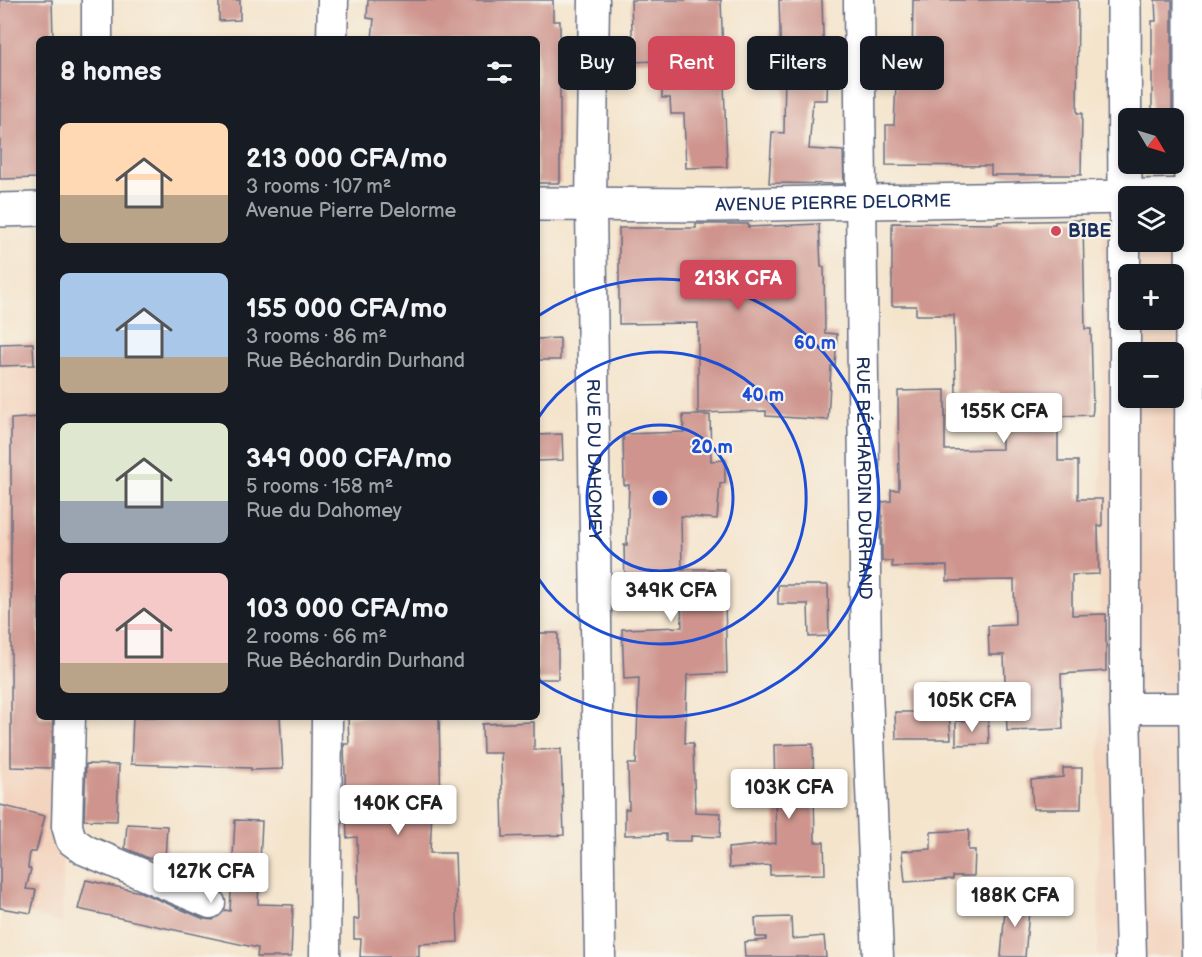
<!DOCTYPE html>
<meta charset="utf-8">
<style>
body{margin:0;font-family:"Balsamiq Sans",sans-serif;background:#20242c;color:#f1f3f6;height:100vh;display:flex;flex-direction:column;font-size:22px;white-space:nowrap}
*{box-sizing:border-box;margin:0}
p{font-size:20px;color:#9ea1a6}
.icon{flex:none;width:33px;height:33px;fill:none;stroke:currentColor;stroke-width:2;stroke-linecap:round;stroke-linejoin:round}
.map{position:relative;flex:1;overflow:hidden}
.side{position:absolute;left:36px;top:36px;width:504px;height:684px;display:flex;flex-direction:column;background:#171b24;border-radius:9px;box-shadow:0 3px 9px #0003}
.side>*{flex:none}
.hud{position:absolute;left:558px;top:36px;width:554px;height:54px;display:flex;gap:12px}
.needle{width:39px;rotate:128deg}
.tools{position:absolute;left:1118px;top:108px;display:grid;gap:12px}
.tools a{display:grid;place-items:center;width:66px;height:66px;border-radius:9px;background:#171b24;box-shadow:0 3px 9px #0003;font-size:30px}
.price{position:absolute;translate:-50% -51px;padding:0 14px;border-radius:6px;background:#fff;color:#222;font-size:20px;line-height:39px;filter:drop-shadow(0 2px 3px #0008)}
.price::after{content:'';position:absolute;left:50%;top:36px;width:18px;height:14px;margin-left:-9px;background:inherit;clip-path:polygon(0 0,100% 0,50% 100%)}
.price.current{background:#d1495b;color:#fff}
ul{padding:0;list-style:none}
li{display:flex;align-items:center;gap:18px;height:150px;padding:0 24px}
li span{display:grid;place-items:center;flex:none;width:168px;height:120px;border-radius:9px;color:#555}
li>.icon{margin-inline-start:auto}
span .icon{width:72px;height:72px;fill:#fffc;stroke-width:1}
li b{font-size:26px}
h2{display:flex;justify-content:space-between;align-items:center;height:72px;padding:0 24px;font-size:26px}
.tag{padding:0 21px;border-radius:9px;background:#171b24;box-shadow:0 3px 9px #0003;font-size:21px;line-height:54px}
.tag.current{background:#d1495b;color:#fff}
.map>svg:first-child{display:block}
.built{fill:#f3d4bf;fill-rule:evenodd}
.building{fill:#ce948d}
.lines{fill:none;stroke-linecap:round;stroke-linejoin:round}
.minor-casing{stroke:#676e84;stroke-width:33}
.major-casing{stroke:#676e84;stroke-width:36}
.minor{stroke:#fff;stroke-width:30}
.major{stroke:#fff;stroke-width:33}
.ring{fill:none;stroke:#1d4ed8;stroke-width:3}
.poi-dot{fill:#d1495b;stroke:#f7f3e8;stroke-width:2}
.labels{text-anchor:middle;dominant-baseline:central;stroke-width:4.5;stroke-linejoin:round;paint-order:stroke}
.street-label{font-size:18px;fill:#1b2f5e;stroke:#f7f3e8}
.poi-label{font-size:18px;font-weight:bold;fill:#1b2f5e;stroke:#f7f3e8;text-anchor:start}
.centre{fill:#1d4ed8;stroke:#f7f3e8;stroke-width:3}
.ring-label{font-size:18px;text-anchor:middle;font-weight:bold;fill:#1d4ed8;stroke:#f7f3e8;stroke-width:4.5;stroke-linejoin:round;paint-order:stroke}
</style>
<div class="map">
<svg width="1202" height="957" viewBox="0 0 1202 957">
<rect width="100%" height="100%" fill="#f7f3e8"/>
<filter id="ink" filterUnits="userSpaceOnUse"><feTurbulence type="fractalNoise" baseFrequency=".0167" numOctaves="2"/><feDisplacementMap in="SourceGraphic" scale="12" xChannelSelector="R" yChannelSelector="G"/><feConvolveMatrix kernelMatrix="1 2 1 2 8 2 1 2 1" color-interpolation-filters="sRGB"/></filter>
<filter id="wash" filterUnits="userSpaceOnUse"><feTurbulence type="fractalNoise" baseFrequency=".008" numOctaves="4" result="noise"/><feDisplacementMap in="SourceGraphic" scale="24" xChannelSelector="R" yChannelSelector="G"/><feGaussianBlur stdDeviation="1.35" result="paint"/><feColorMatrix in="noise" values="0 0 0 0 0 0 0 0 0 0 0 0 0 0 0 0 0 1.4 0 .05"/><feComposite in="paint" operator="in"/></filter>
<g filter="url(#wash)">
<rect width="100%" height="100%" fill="#f4e4cc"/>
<g class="built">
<path d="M1202 211V957H1098L1103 217 1128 215V242H1173V212ZM1128 274H1173V320H1128ZM1128 352H1173V398H1128Z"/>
<polygon points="0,340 39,341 39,717 68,717 62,923 0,905"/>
</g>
<g id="blocks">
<g class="building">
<polygon points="0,0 52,0 53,39 39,39 39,178 0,179"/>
<polygon points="219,0 240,0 240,20 219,21"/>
<polygon points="368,0 553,0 553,21 560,21 560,183 537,183 537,39 372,39 374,19 367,18"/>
<polygon points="631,0 721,0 727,167 686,168 684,114 671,114 670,98 662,98 662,82 655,82 655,61 633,62"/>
<polygon points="779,0 822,0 824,68 828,68 827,100 813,100 809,149 843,151 844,184 769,183 772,132 784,133 785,65 781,65"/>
<polygon points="913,0 1078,0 1077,113 1082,113 1081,175 991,175 991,166 886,165 886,125 894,125 897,64 912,65"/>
<polygon points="1155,0 1172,0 1172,118 1152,118 1152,21 1156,21"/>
<polygon points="1083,220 1085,329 1091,329 1093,409 1092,415 1058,416 1058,461 1078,461 1078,499 1102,499 1102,526 1098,526 1099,574 1072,575 1072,615 1106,614 1106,671 1061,674 1063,729 1007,731 1004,655 989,655 988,626 1015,625 1014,580 947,581 947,566 892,567 892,561 882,561 882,502 891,501 891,490 899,490 898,391 945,390 945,450 1002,449 1001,392 956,393 954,315 916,315 916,306 892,306 892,223 998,224 998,222"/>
<polygon points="696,224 748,224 748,227 819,224 821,267 824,267 825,333 837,334 835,366 831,366 828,420 766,416 766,411 698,413 698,323 619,324 619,228 696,228"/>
<polygon points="560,338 560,360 537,360 537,339"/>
<polygon points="33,343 34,365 0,366 0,344"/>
<polygon points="683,415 710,415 711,461 725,460 725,483 720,484 717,519 681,516 682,569 724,569 727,673 687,675 685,743 693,743 695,812 721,813 720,837 691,836 691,841 666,841 666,834 625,835 625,809 629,809 628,764 636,764 639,678 624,679 622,629 682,627 680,583 625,583 624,545 627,545 629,485 624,485 623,434 684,432"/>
<polygon points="39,417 39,717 53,717 51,768 11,767 11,419"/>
<polygon points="562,434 563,460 537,461 537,435"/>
<polygon points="778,585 828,585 829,636 809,637 808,604 778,604"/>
<rect x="537" y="633" width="21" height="46"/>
<polygon points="947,687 951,739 896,739 895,712 914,712 913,688"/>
<polygon points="133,717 280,717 283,769 251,770 251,768 131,764"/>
<polygon points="348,717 439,717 441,809 432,809 430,853 455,853 458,942 419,944 419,957 360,957 361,939 354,939 354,919 359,919 357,837 347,838 344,744 349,744"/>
<polygon points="988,720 989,744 956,745 956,721"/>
<polygon points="534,722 534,750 561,749 564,835 503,837 501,753 483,753 482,724"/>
<polygon points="813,744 815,842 824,842 825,874 770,875 770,865 729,868 728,848 776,843 774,745"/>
<polygon points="86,764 119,765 117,821 84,820"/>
<polygon points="1063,768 1082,768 1081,809 1033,809 1031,780 1063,777"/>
<polygon points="0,805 45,816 36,852 30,852 28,868 31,869 26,889 36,890 31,913 0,908"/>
<polygon points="235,820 262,821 258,904 293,905 291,957 257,957 258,948 78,909 86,880 140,892 204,919 213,920 225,910 230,911"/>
<polygon points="127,824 167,826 165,859 148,858 125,848"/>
<polygon points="969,830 968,850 975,850 974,876 953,876 953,879 905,882 902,851 931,849 931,832"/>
<polygon points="1006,898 1030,899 1025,957 1001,957"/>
<polygon points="791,917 792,939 824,936 826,957 745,957 744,942 766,940 766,937 756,937 755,918"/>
</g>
</g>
</g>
<g filter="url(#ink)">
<use href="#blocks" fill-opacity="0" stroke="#676e84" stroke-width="1.5"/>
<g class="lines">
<g class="minor-casing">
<g id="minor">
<path id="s1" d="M594 0 591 203 600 957"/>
<path id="s2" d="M859 0 866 666 878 957"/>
<polyline points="97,39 97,0"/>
<polyline points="332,39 333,0"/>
<polyline points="1191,196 1190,446 1198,957"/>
<polyline points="1125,197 1125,708 1131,957"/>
<polyline points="1125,708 1195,708"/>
<polyline points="70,717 67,826 71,840 85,850 210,903"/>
<polyline points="325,957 327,717"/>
</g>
</g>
<g class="major-casing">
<g id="major">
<polyline points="1124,0 1125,197"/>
<polyline points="1145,196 1202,195"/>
<polyline points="1191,196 1191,0"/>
<path id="s3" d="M537 204 716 205 1128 197"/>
<polyline points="0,210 39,209"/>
</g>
</g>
<use href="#minor" class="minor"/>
<use href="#major" class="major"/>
</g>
</g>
<g class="ring">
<circle cx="660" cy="498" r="73"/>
<path d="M538 418A146 146 0 1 1 538 578"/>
<path d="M538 316A219 219 0 1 1 538 680"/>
</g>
<circle class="poi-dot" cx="1056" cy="231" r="6"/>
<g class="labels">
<g class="street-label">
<text stroke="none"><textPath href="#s3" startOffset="296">AVENUE PIERRE DELORME</textPath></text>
<text stroke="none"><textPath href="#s1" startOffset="460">RUE DU DAHOMEY</textPath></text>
<text stroke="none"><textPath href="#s2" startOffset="478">RUE BÉCHARDIN DURHAND</textPath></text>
</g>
<g class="poi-label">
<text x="1068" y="231">BIBE</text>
</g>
</g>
<circle cx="660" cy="498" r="9" class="centre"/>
<g class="ring-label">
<text x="815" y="349">60 m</text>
<text x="763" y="401">40 m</text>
<text x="712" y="453">20 m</text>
</g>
</svg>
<div class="tools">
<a><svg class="needle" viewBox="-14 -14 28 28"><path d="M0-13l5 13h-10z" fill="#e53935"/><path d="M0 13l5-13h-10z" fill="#9ea1a6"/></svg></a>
<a><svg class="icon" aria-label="layers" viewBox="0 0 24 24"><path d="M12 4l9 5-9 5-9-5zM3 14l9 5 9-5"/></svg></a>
<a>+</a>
<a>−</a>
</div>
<b class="price current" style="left:738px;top:311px">213K CFA</b>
<b class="price" style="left:1004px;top:444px">155K CFA</b>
<b class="price" style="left:671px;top:623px">349K CFA</b>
<b class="price" style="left:972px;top:733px">105K CFA</b>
<b class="price" style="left:789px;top:820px">103K CFA</b>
<b class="price" style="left:398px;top:836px">140K CFA</b>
<b class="price" style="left:211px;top:904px">127K CFA</b>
<b class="price" style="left:1015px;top:928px">188K CFA</b>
<div class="hud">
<a class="tag">Buy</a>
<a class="tag current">Rent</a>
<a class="tag">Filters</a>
<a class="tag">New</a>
</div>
<section class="side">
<h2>8 homes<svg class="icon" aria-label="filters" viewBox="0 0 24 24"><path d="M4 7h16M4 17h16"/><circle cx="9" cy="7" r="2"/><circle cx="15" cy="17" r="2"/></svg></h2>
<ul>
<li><span style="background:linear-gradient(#ffd9b3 60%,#b9a48a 0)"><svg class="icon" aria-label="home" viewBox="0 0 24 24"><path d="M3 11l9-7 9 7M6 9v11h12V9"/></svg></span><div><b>213 000 CFA/mo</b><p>3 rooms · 107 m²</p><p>Avenue Pierre Delorme</p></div></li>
<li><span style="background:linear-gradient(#a9c7e8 70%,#b9a48a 0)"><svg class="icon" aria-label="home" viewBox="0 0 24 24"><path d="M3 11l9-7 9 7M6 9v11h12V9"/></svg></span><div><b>155 000 CFA/mo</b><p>3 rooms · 86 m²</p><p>Rue Béchardin Durhand</p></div></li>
<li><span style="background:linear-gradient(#dfe7d0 65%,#9aa5b1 0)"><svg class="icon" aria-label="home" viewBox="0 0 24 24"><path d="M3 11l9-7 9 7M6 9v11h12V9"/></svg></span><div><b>349 000 CFA/mo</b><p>5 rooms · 158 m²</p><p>Rue du Dahomey</p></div></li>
<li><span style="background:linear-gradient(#f6c9c9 75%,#b9a48a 0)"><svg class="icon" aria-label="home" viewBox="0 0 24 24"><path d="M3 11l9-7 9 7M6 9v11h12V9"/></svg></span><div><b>103 000 CFA/mo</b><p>2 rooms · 66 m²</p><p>Rue Béchardin Durhand</p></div></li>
</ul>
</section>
</div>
